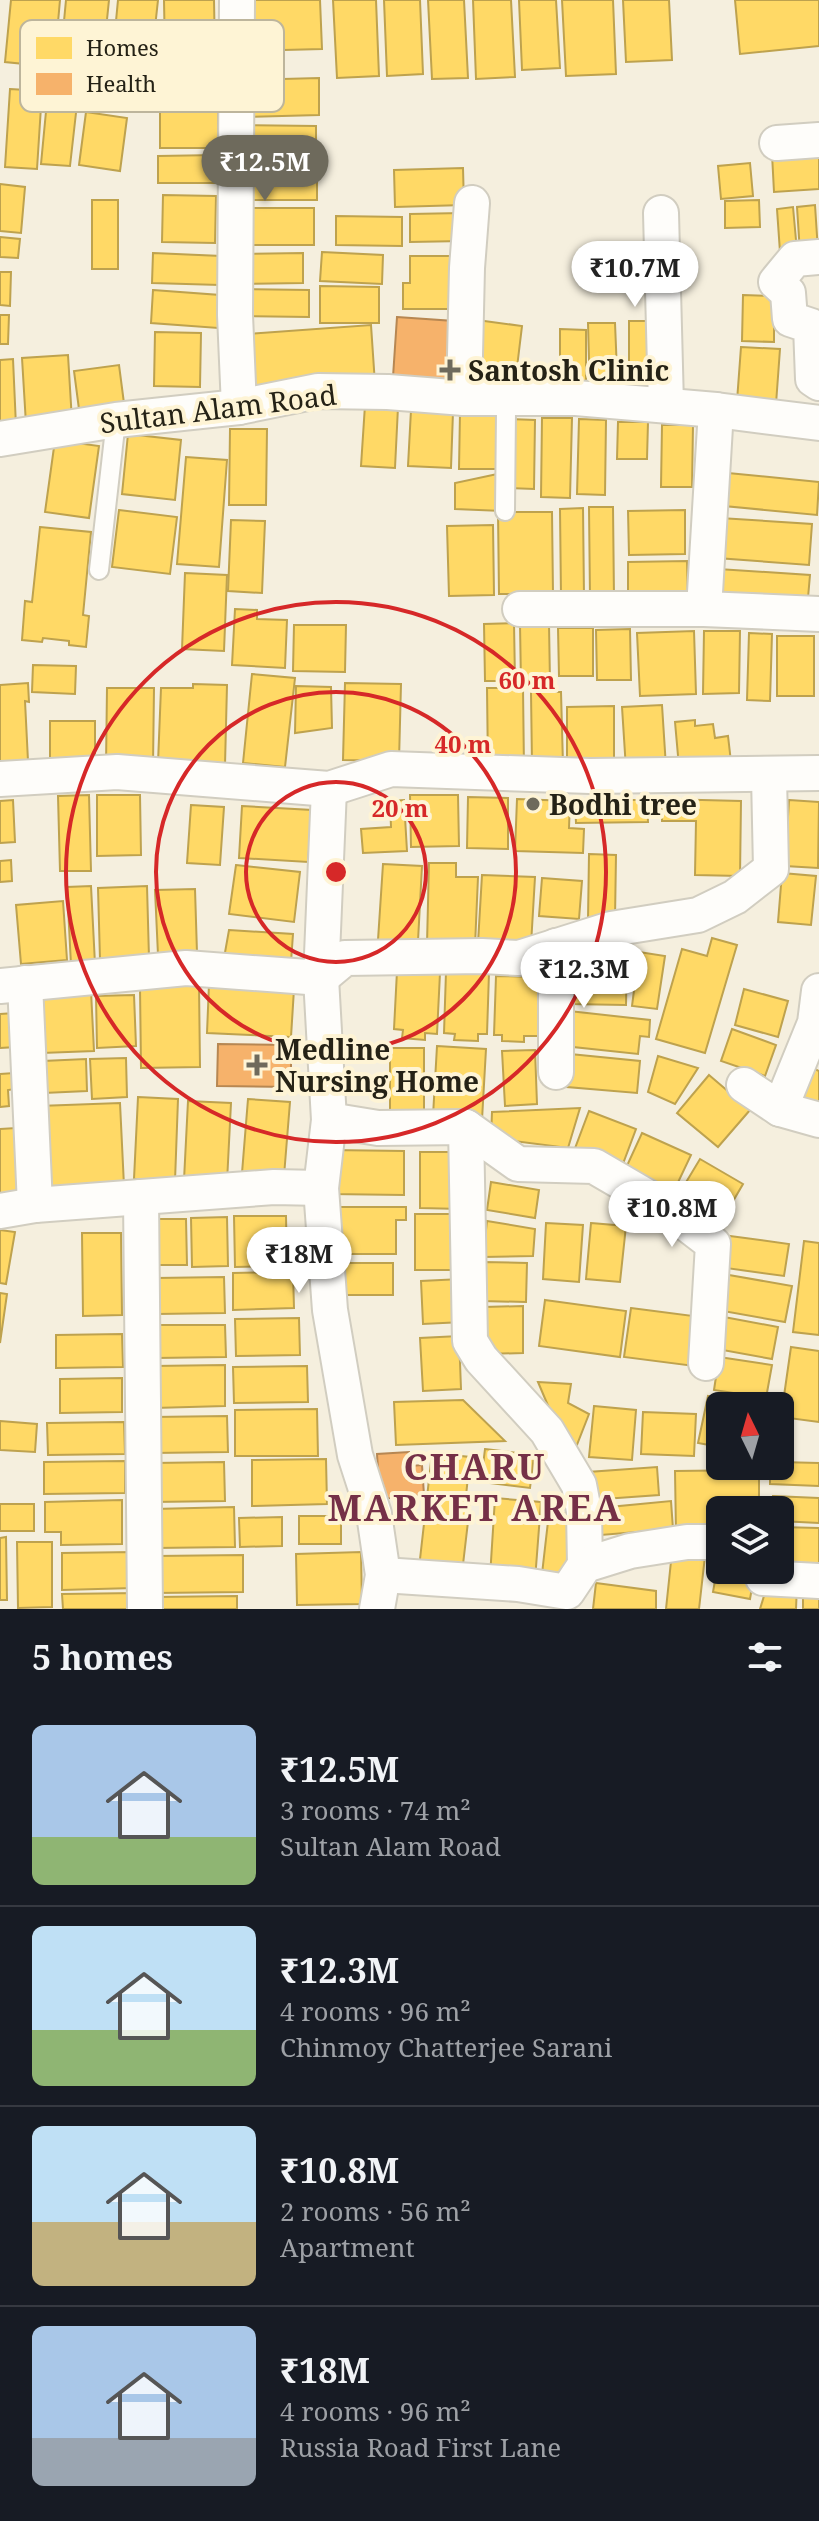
<!DOCTYPE html>
<meta charset="utf-8">
<style>
body{margin:0;font-family:"Noto Serif",serif;background:#20242c;color:#f1f3f6;height:100vh;display:flex;flex-direction:column;font-size:30px;white-space:nowrap}
*{box-sizing:border-box;margin:0}
p{font-size:26px;color:#9ea1a6}
.icon{flex:none;width:44px;height:44px;fill:none;stroke:currentColor;stroke-width:2;stroke-linecap:round;stroke-linejoin:round}
.map{position:relative;height:1609px;overflow:hidden}
.sheet{display:flex;flex-direction:column;background:#171b24;flex:1}
.sheet>*{flex:none}
.needle{width:52px;rotate:355deg}
.buttons{position:absolute;left:706px;top:1392px;display:grid;gap:16px}
.buttons a{display:grid;place-items:center;width:88px;height:88px;border-radius:12px;background:#171b24;box-shadow:0 2px 6px #0004;font-size:40px}
.price{position:absolute;translate:-50% -68px;padding:0 18px;border-radius:28px;background:#fff;color:#222;font-size:26px;line-height:52px;filter:drop-shadow(0 2px 4px #0008)}
.price::after{content:'';position:absolute;left:50%;top:48px;width:24px;height:18px;margin-left:-12px;background:inherit;clip-path:polygon(0 0,100% 0,50% 100%)}
.price.on{background:#6e6a5c;color:#fff}
ul{padding:0;list-style:none}
li{display:flex;align-items:center;gap:24px;height:200px;padding:0 32px}
li+li{border-top:2px solid #363941}
li span{display:grid;place-items:center;flex:none;width:224px;height:160px;border-radius:12px;color:#555}
li>.icon{margin-inline-start:auto}
span .icon{width:96px;height:96px;fill:#fffc;stroke-width:1}
li b{font-size:34px}
h2{display:flex;justify-content:space-between;align-items:center;height:96px;padding:0 32px;font-size:34px}
.map>svg:first-child{display:block}
.homes{fill:#ffd966;stroke:#bea24e;stroke-width:2}
.health{fill:#f6b26b;stroke:#b78752;stroke-width:2}
.lines{fill:none;stroke-linecap:round;stroke-linejoin:round}
.lane-casing{stroke:#d1cdc0;stroke-width:22}
.street-casing{stroke:#d1cdc0;stroke-width:38}
.lane{stroke:#fefdfa;stroke-width:18}
.street{stroke:#fefdfa;stroke-width:34}
.ring{fill:none;stroke:#d62828;stroke-width:4}
.poi-dot{fill:#6e6a5c;stroke:#fef4d5;stroke-width:3}
.labels{text-anchor:middle;dominant-baseline:central;stroke-width:8;stroke-linejoin:round;paint-order:stroke}
.poi-label{font-size:28px;font-weight:bold;fill:#252216;stroke:#fef4d5;text-anchor:start}
.street-label{font-size:28px;fill:#252216;stroke:#fef4d5}
.district-label{font-size:36px;font-weight:bold;letter-spacing:2px;fill:#753047;stroke:#fef4d5}
.key{fill:#fef4d5;stroke:#bdb59c;stroke-width:2}
.key-label{font-size:22px;fill:#252216}
.centre{fill:#d62828;stroke:#fef4d5;stroke-width:4}
.ring-label{font-size:24px;text-anchor:middle;font-weight:bold;fill:#d62828;stroke:#fef4d5;stroke-width:8;stroke-linejoin:round;paint-order:stroke}
</style>
<div class="map">
<svg width="819" height="1609" viewBox="0 0 819 1609">
<rect width="100%" height="100%" fill="#f5efde"/>
<g class="homes">
<polygon points="11,0 60,0 54,67 5,62"/>
<polygon points="66,0 109,0 101,78 59,74"/>
<polygon points="118,0 158,0 153,46 114,42"/>
<polygon points="164,0 214,0 215,55 165,56"/>
<polygon points="240,0 320,0 322,49 241,51"/>
<polygon points="333,0 376,0 379,76 337,78"/>
<polygon points="384,0 420,0 423,74 387,76"/>
<polygon points="428,0 464,0 468,78 432,79"/>
<polygon points="473,0 511,0 515,77 476,79"/>
<polygon points="519,0 556,0 560,68 522,70"/>
<polygon points="562,0 613,0 616,74 566,76"/>
<polygon points="623,0 669,0 672,60 626,62"/>
<polygon points="735,0 819,0 819,46 740,54"/>
<polygon points="319,78 319,115 243,117 242,80"/>
<polygon points="10,89 42,91 37,169 5,167"/>
<polygon points="47,101 77,104 70,166 41,164"/>
<polygon points="218,109 218,148 160,148 160,110"/>
<polygon points="86,112 127,118 120,171 79,165"/>
<polygon points="244,125 316,126 316,163 242,161"/>
<polygon points="819,152 819,189 774,192 772,154"/>
<polygon points="217,155 217,183 158,183 158,156"/>
<polygon points="750,163 753,196 721,199 718,166"/>
<polygon points="317,168 317,200 244,200 243,169"/>
<polygon points="463,168 464,205 395,207 394,170"/>
<polygon points="0,184 25,187 21,233 0,231"/>
<polygon points="163,195 216,196 215,243 162,242"/>
<rect x="92" y="200" width="26" height="69"/>
<polygon points="759,200 760,227 725,228 725,201"/>
<polygon points="815,205 818,251 800,253 797,207"/>
<polygon points="793,207 797,251 780,252 777,209"/>
<polygon points="244,208 314,208 314,245 243,245"/>
<polygon points="462,213 463,241 410,242 410,214"/>
<polygon points="336,216 402,217 402,246 336,245"/>
<polygon points="0,237 20,239 18,258 0,257"/>
<polygon points="322,252 383,255 382,284 320,281"/>
<polygon points="614,252 653,252 653,284 614,285"/>
<polygon points="153,253 221,256 220,285 152,283"/>
<polygon points="303,253 303,283 243,284 243,254"/>
<polygon points="410,256 456,256 456,309 403,309 403,283 410,283"/>
<polygon points="0,272 11,272 10,306 0,305"/>
<polygon points="320,286 379,287 379,323 320,323"/>
<polygon points="245,289 309,290 309,317 245,316"/>
<polygon points="153,290 220,295 218,328 151,323"/>
<polygon points="743,295 774,296 774,342 742,341"/>
<polygon points="0,315 9,315 8,344 0,344"/>
<polygon points="477,320 522,326 515,384 470,379"/>
<polygon points="629,321 656,321 657,393 629,393"/>
<polygon points="588,323 615,323 618,396 590,397"/>
<polygon points="371,325 375,384 251,391 248,334"/>
<polygon points="560,329 586,330 586,394 560,394"/>
<polygon points="155,332 201,333 200,387 154,386"/>
<polygon points="741,347 780,349 776,404 737,401"/>
<polygon points="68,355 72,421 26,424 22,358"/>
<polygon points="13,359 16,426 0,427 0,360"/>
<polygon points="119,365 125,411 80,417 74,371"/>
<polygon points="365,405 398,407 395,468 361,466"/>
<polygon points="411,410 453,412 451,468 408,466"/>
<polygon points="460,413 498,414 497,469 459,469"/>
<polygon points="542,418 572,418 570,498 541,497"/>
<polygon points="509,419 535,420 534,489 507,488"/>
<polygon points="579,419 606,420 605,495 577,494"/>
<polygon points="618,422 648,422 647,459 617,459"/>
<polygon points="662,425 693,425 692,487 661,487"/>
<polygon points="230,429 267,429 266,505 229,505"/>
<polygon points="128,434 181,440 175,500 122,494"/>
<polygon points="55,440 99,446 89,518 45,512"/>
<polygon points="186,457 227,460 219,567 177,564"/>
<polygon points="502,473 502,511 455,509 455,483"/>
<polygon points="728,473 819,482 817,515 724,506"/>
<polygon points="589,507 613,507 614,598 590,598"/>
<polygon points="583,508 584,597 561,597 560,509"/>
<polygon points="119,510 177,517 170,574 112,567"/>
<polygon points="685,510 685,554 629,555 628,511"/>
<polygon points="498,512 552,512 553,594 499,594"/>
<polygon points="720,518 812,524 809,565 717,558"/>
<polygon points="231,520 265,521 262,593 228,591"/>
<polygon points="493,525 494,595 449,596 447,526"/>
<polygon points="40,527 91,532 83,615 89,616 86,647 69,645 69,641 43,638 42,642 22,640 25,601 32,602"/>
<polygon points="687,561 688,600 628,602 628,562"/>
<polygon points="718,569 810,575 807,609 715,603"/>
<polygon points="185,573 227,575 224,651 182,649"/>
<polygon points="235,609 257,610 257,619 287,620 285,668 232,665"/>
<polygon points="514,623 515,681 485,681 484,624"/>
<polygon points="520,624 549,624 550,683 521,684"/>
<polygon points="294,625 346,625 345,672 293,671"/>
<polygon points="558,628 593,628 593,676 559,676"/>
<polygon points="630,629 631,680 597,680 596,630"/>
<polygon points="694,631 696,694 640,696 637,633"/>
<polygon points="704,631 740,631 739,693 703,694"/>
<polygon points="749,633 772,634 770,701 747,700"/>
<rect x="777" y="636" width="37" height="60"/>
<polygon points="33,665 76,666 75,694 32,692"/>
<polygon points="252,674 295,678 285,767 243,763"/>
<polygon points="28,683 29,702 25,701 28,761 0,763 0,685"/>
<polygon points="345,683 401,684 399,761 343,760"/>
<polygon points="193,684 227,685 225,765 158,763 161,688 193,688"/>
<polygon points="296,686 331,687 332,728 295,733"/>
<polygon points="107,688 154,688 153,766 106,765"/>
<polygon points="487,688 523,688 524,768 488,768"/>
<polygon points="531,692 561,692 563,765 532,765"/>
<polygon points="662,705 666,767 626,769 622,707"/>
<polygon points="614,706 614,766 567,767 567,707"/>
<polygon points="695,720 695,726 713,724 715,738 728,736 731,762 679,767 675,722"/>
<rect x="50" y="721" width="45" height="48"/>
<polygon points="89,795 91,871 60,871 58,796"/>
<polygon points="97,795 140,795 141,855 97,856"/>
<polygon points="410,795 458,795 459,846 411,847"/>
<polygon points="468,797 508,798 508,849 467,848"/>
<polygon points="517,799 570,801 569,828 584,829 583,853 515,851"/>
<polygon points="662,799 741,801 740,876 695,875 696,821 662,821"/>
<polygon points="13,800 15,842 0,843 0,801"/>
<polygon points="404,800 407,851 363,853 361,829 391,827 390,801"/>
<polygon points="575,800 647,800 648,822 576,823"/>
<polygon points="789,800 819,802 818,868 785,866"/>
<polygon points="191,805 224,807 220,865 187,863"/>
<polygon points="242,806 312,810 308,862 239,858"/>
<polygon points="589,854 616,855 615,919 588,919"/>
<polygon points="11,860 12,881 0,882 0,861"/>
<polygon points="429,863 456,863 456,877 478,877 475,946 427,944"/>
<polygon points="383,864 422,866 418,941 378,940"/>
<polygon points="236,865 300,872 294,922 229,914"/>
<polygon points="782,873 816,876 811,925 778,922"/>
<polygon points="482,875 535,877 531,945 478,943"/>
<polygon points="542,878 582,881 579,919 539,916"/>
<polygon points="91,886 95,964 71,965 67,887"/>
<polygon points="147,886 149,958 100,959 98,888"/>
<polygon points="195,889 197,953 158,955 155,890"/>
<polygon points="63,901 67,960 21,964 16,905"/>
<polygon points="229,930 293,934 291,962 224,958"/>
<polygon points="712,938 737,945 705,1053 656,1039 682,949 707,956"/>
<polygon points="571,952 627,953 626,1005 570,1004"/>
<polygon points="639,952 665,956 657,1009 632,1006"/>
<polygon points="397,971 440,973 437,1034 425,1033 425,1040 402,1038 403,1030 394,1029"/>
<polygon points="446,972 489,973 487,1034 478,1034 478,1041 454,1040 455,1034 444,1033"/>
<polygon points="496,976 540,977 538,1036 524,1036 524,1042 502,1041 502,1035 494,1035"/>
<polygon points="209,984 294,989 291,1037 207,1033"/>
<polygon points="199,985 200,1067 141,1068 140,987"/>
<polygon points="744,989 788,1001 778,1037 735,1025"/>
<polygon points="91,991 94,1051 42,1053 40,993"/>
<polygon points="134,995 136,1046 97,1048 96,996"/>
<polygon points="569,1011 650,1020 649,1037 640,1036 638,1054 564,1046"/>
<polygon points="14,1013 16,1047 0,1048 0,1014"/>
<polygon points="732,1029 776,1045 765,1076 721,1061"/>
<polygon points="437,1046 486,1049 482,1120 433,1116"/>
<rect x="390" y="1048" width="34" height="72"/>
<polygon points="535,1050 537,1104 505,1106 502,1051"/>
<polygon points="570,1054 640,1061 637,1093 567,1087"/>
<polygon points="658,1056 698,1068 675,1104 648,1092"/>
<polygon points="126,1058 127,1097 92,1099 90,1059"/>
<polygon points="86,1059 87,1091 44,1093 43,1061"/>
<polygon points="807,1065 819,1071 819,1109 798,1098"/>
<polygon points="14,1073 15,1089 8,1090 9,1106 0,1107 0,1074"/>
<polygon points="709,1075 750,1110 718,1147 677,1113"/>
<polygon points="138,1097 178,1099 175,1181 134,1179"/>
<polygon points="248,1099 290,1102 284,1176 242,1173"/>
<polygon points="188,1101 231,1103 227,1182 184,1180"/>
<polygon points="120,1103 124,1186 42,1189 39,1106"/>
<polygon points="580,1108 568,1148 491,1138 492,1112"/>
<polygon points="589,1111 636,1129 621,1169 574,1151"/>
<polygon points="16,1128 19,1196 0,1197 0,1129"/>
<polygon points="642,1133 691,1155 673,1193 625,1170"/>
<polygon points="330,1150 404,1151 404,1195 330,1194"/>
<polygon points="420,1152 461,1152 461,1209 420,1208"/>
<polygon points="700,1159 743,1184 722,1220 679,1194"/>
<polygon points="491,1182 539,1190 535,1218 487,1210"/>
<polygon points="335,1207 406,1207 406,1220 396,1220 396,1254 334,1254"/>
<polygon points="415,1214 461,1214 460,1270 415,1270"/>
<polygon points="234,1216 286,1216 287,1266 235,1267"/>
<polygon points="227,1217 228,1266 192,1267 191,1218"/>
<polygon points="155,1219 186,1219 187,1265 155,1265"/>
<polygon points="487,1221 535,1229 533,1256 483,1257"/>
<polygon points="546,1223 583,1225 579,1282 543,1279"/>
<polygon points="591,1223 626,1226 620,1282 586,1279"/>
<polygon points="0,1230 15,1232 6,1284 0,1283"/>
<polygon points="82,1233 121,1233 122,1315 83,1316"/>
<polygon points="730,1236 789,1244 784,1276 726,1268"/>
<polygon points="804,1241 819,1243 819,1335 793,1332"/>
<polygon points="482,1262 527,1263 526,1302 482,1301"/>
<polygon points="342,1263 393,1263 393,1295 341,1295"/>
<polygon points="293,1272 294,1308 233,1310 233,1273"/>
<polygon points="729,1275 792,1286 785,1322 723,1311"/>
<polygon points="224,1277 225,1313 157,1314 156,1278"/>
<polygon points="461,1279 463,1322 423,1324 421,1281"/>
<polygon points="0,1293 7,1294 0,1343"/>
<polygon points="545,1300 626,1311 620,1357 539,1346"/>
<polygon points="523,1306 523,1353 484,1354 484,1307"/>
<polygon points="631,1308 701,1317 694,1366 624,1357"/>
<polygon points="724,1317 778,1327 772,1359 717,1349"/>
<polygon points="299,1318 300,1355 236,1356 235,1319"/>
<polygon points="155,1325 225,1325 226,1357 156,1358"/>
<polygon points="122,1334 123,1367 56,1368 56,1335"/>
<polygon points="459,1336 461,1389 423,1391 420,1338"/>
<polygon points="791,1347 819,1351 819,1422 781,1417"/>
<polygon points="719,1357 772,1365 766,1398 714,1390"/>
<polygon points="225,1365 225,1406 154,1408 153,1366"/>
<polygon points="307,1366 308,1402 234,1403 233,1367"/>
<polygon points="122,1378 122,1412 60,1413 60,1379"/>
<polygon points="538,1382 571,1384 568,1403 589,1414 571,1460"/>
<polygon points="708,1396 759,1406 720,1406 720,1447 698,1443"/>
<polygon points="463,1400 505,1441 396,1445 394,1402"/>
<polygon points="594,1406 636,1410 632,1460 589,1457"/>
<polygon points="317,1409 318,1456 235,1456 235,1410"/>
<polygon points="643,1412 696,1414 694,1456 641,1454"/>
<polygon points="227,1416 228,1452 153,1453 153,1417"/>
<polygon points="0,1421 37,1424 35,1452 0,1450"/>
<polygon points="124,1422 125,1454 48,1455 47,1423"/>
<polygon points="485,1449 534,1455 530,1488 481,1482"/>
<polygon points="432,1453 470,1457 466,1496 471,1496 462,1573 419,1568"/>
<polygon points="326,1459 327,1504 252,1506 252,1460"/>
<polygon points="125,1461 125,1493 44,1494 44,1462"/>
<polygon points="224,1462 225,1501 153,1502 153,1463"/>
<polygon points="780,1462 819,1463 819,1486 770,1484 770,1466 780,1466"/>
<polygon points="657,1467 659,1495 590,1500 588,1472"/>
<polygon points="759,1470 759,1510 720,1510 720,1533 676,1534 675,1471"/>
<polygon points="773,1496 819,1498 819,1523 780,1521 780,1510 773,1510"/>
<polygon points="495,1498 541,1502 535,1580 490,1577"/>
<polygon points="122,1500 122,1544 61,1545 61,1532 45,1532 45,1502"/>
<polygon points="671,1501 673,1529 601,1535 599,1508"/>
<rect x="0" y="1504" width="34" height="27"/>
<polygon points="550,1504 577,1521 573,1577 542,1574"/>
<polygon points="234,1507 235,1547 155,1548 154,1509"/>
<rect x="299" y="1516" width="42" height="28"/>
<polygon points="282,1517 282,1546 240,1547 239,1518"/>
<polygon points="780,1527 819,1528 819,1577 780,1570"/>
<polygon points="6,1537 7,1600 0,1600 0,1538"/>
<polygon points="17,1542 52,1542 52,1607 18,1608"/>
<polygon points="134,1552 134,1588 62,1590 62,1553"/>
<polygon points="361,1552 362,1604 297,1605 296,1554"/>
<polygon points="672,1552 705,1556 699,1609 666,1609"/>
<polygon points="720,1552 720,1570 755,1570 750,1599 713,1592"/>
<polygon points="243,1555 243,1592 156,1593 156,1556"/>
<polygon points="596,1583 656,1591 656,1609 593,1609"/>
<polygon points="768,1583 797,1585 796,1609 760,1609"/>
<rect x="803" y="1585" width="16" height="24"/>
<polygon points="137,1593 137,1609 63,1609 62,1594"/>
<polygon points="237,1596 237,1609 155,1609 155,1597"/>
</g>
<g class="health">
<polygon points="397,317 454,321 449,381 393,377"/>
<polygon points="218,1044 291,1045 291,1087 217,1086"/>
<polygon points="409,1452 411,1466 422,1465 424,1495 380,1499 377,1454"/>
</g>
<g class="lines">
<g class="lane-casing">
<g id="lane">
<polyline points="505,511 506,412 510,399"/>
<polyline points="99,570 116,420"/>
</g>
</g>
<g class="street-casing">
<g id="street">
<polyline points="237,0 235,315 239,407"/>
<polyline points="777,143 819,140"/>
<polyline points="661,213 666,405"/>
<polyline points="819,257 795,259 776,282 788,293 790,319 811,326 813,379 819,383"/>
<polyline points="464,398 467,268 472,203"/>
<polyline points="0,439 116,420 239,407 318,391 388,392 464,398 576,398 716,410 819,423"/>
<polyline points="520,609 704,609 819,614"/>
<polyline points="704,609 716,410"/>
<polyline points="0,779 117,772 329,789 391,769 590,776 819,773"/>
<polyline points="329,789 321,978 329,1120 321,1188 330,1310 355,1455 374,1514 383,1575 377,1609"/>
<polyline points="556,946 556,1072"/>
<polyline points="25,983 35,1205"/>
<polyline points="0,986 186,968 321,978 345,958 482,956 519,958 611,929 698,915 735,897 771,869 769,776"/>
<polyline points="744,1085 780,1109 819,1120"/>
<polyline points="780,1109 815,1023 819,991"/>
<polyline points="329,1120 378,1128 466,1127 518,1164 594,1166 666,1208 713,1244 706,1363"/>
<polyline points="466,1127 470,1341 481,1359 547,1431 579,1485 584,1511 585,1565"/>
<polyline points="141,1197 145,1609"/>
<polyline points="0,1211 35,1205 274,1187 321,1188"/>
<polyline points="762,1570 763,1578 819,1581"/>
<polyline points="383,1575 518,1584 567,1592 585,1565 630,1551 687,1542 720,1542"/>
</g>
</g>
<use href="#lane" class="lane"/>
<use href="#street" class="street"/>
</g>
<g class="ring">
<circle cx="336" cy="872" r="90"/>
<circle cx="336" cy="872" r="180"/>
<circle cx="336" cy="872" r="270"/>
</g>
<g class="poi-dot">
<path d="M446 358h8v8h8v8h-8v8h-8v-8h-8v-8h8z"/>
<circle cx="533" cy="804" r="8"/>
<path d="M253 1053h8v8h8v8h-8v8h-8v-8h-8v-8h8z"/>
</g>
<g class="labels">
<g class="poi-label">
<text x="468" y="370">Santosh Clinic</text>
<text x="549" y="804">Bodhi tree</text>
<text x="275" y="1049">Medline<tspan x="275" dy="32">Nursing Home</tspan></text>
</g>
<g class="street-label">
<text transform="translate(218 408) rotate(-7)">Sultan Alam Road</text>
</g>
<g class="district-label">
<text x="475" y="1466">CHARU<tspan x="475" dy="41">MARKET AREA</tspan></text>
</g>
</g>
<rect x="20" y="20" width="264" height="92" rx="12" class="key"/>
<rect x="36" y="37" width="36" height="22" fill="#ffd966"/>
<rect x="36" y="73" width="36" height="22" fill="#f6b26b"/>
<g class="key-label">
<text x="86" y="56">Homes</text>
<text x="86" y="92">Health</text>
</g>
<circle cx="336" cy="872" r="12" class="centre"/>
<g class="ring-label">
<text x="527" y="689">60 m</text>
<text x="463" y="753">40 m</text>
<text x="400" y="817">20 m</text>
</g>
</svg>
<div class="buttons">
<a><svg class="needle" viewBox="-14 -14 28 28"><path d="M0-13l5 13h-10z" fill="#e53935"/><path d="M0 13l5-13h-10z" fill="#9ea1a6"/></svg></a>
<a><svg class="icon" aria-label="layers" viewBox="0 0 24 24"><path d="M12 4l9 5-9 5-9-5zM3 14l9 5 9-5"/></svg></a>
</div>
<b class="price on" style="left:265px;top:203px">₹12.5M</b>
<b class="price" style="left:635px;top:309px">₹10.7M</b>
<b class="price" style="left:584px;top:1010px">₹12.3M</b>
<b class="price" style="left:672px;top:1249px">₹10.8M</b>
<b class="price" style="left:299px;top:1295px">₹18M</b>
</div>
<section class="sheet">
<h2>5 homes<svg class="icon" aria-label="filters" viewBox="0 0 24 24"><path d="M4 7h16M4 17h16"/><circle cx="9" cy="7" r="2"/><circle cx="15" cy="17" r="2"/></svg></h2>
<ul>
<li><span style="background:linear-gradient(#a9c7e8 70%,#8fb573 0)"><svg class="icon" aria-label="home" viewBox="0 0 24 24"><path d="M3 11l9-7 9 7M6 9v11h12V9"/></svg></span><div><b>₹12.5M</b><p>3 rooms · 74 m²</p><p>Sultan Alam Road</p></div></li>
<li><span style="background:linear-gradient(#bfe0f5 65%,#8fb573 0)"><svg class="icon" aria-label="home" viewBox="0 0 24 24"><path d="M3 11l9-7 9 7M6 9v11h12V9"/></svg></span><div><b>₹12.3M</b><p>4 rooms · 96 m²</p><p>Chinmoy Chatterjee Sarani</p></div></li>
<li><span style="background:linear-gradient(#bfe0f5 60%,#c2b280 0)"><svg class="icon" aria-label="home" viewBox="0 0 24 24"><path d="M3 11l9-7 9 7M6 9v11h12V9"/></svg></span><div><b>₹10.8M</b><p>2 rooms · 56 m²</p><p>Apartment</p></div></li>
<li><span style="background:linear-gradient(#a9c7e8 70%,#9aa5b1 0)"><svg class="icon" aria-label="home" viewBox="0 0 24 24"><path d="M3 11l9-7 9 7M6 9v11h12V9"/></svg></span><div><b>₹18M</b><p>4 rooms · 96 m²</p><p>Russia Road First Lane</p></div></li>
</ul>
</section>
